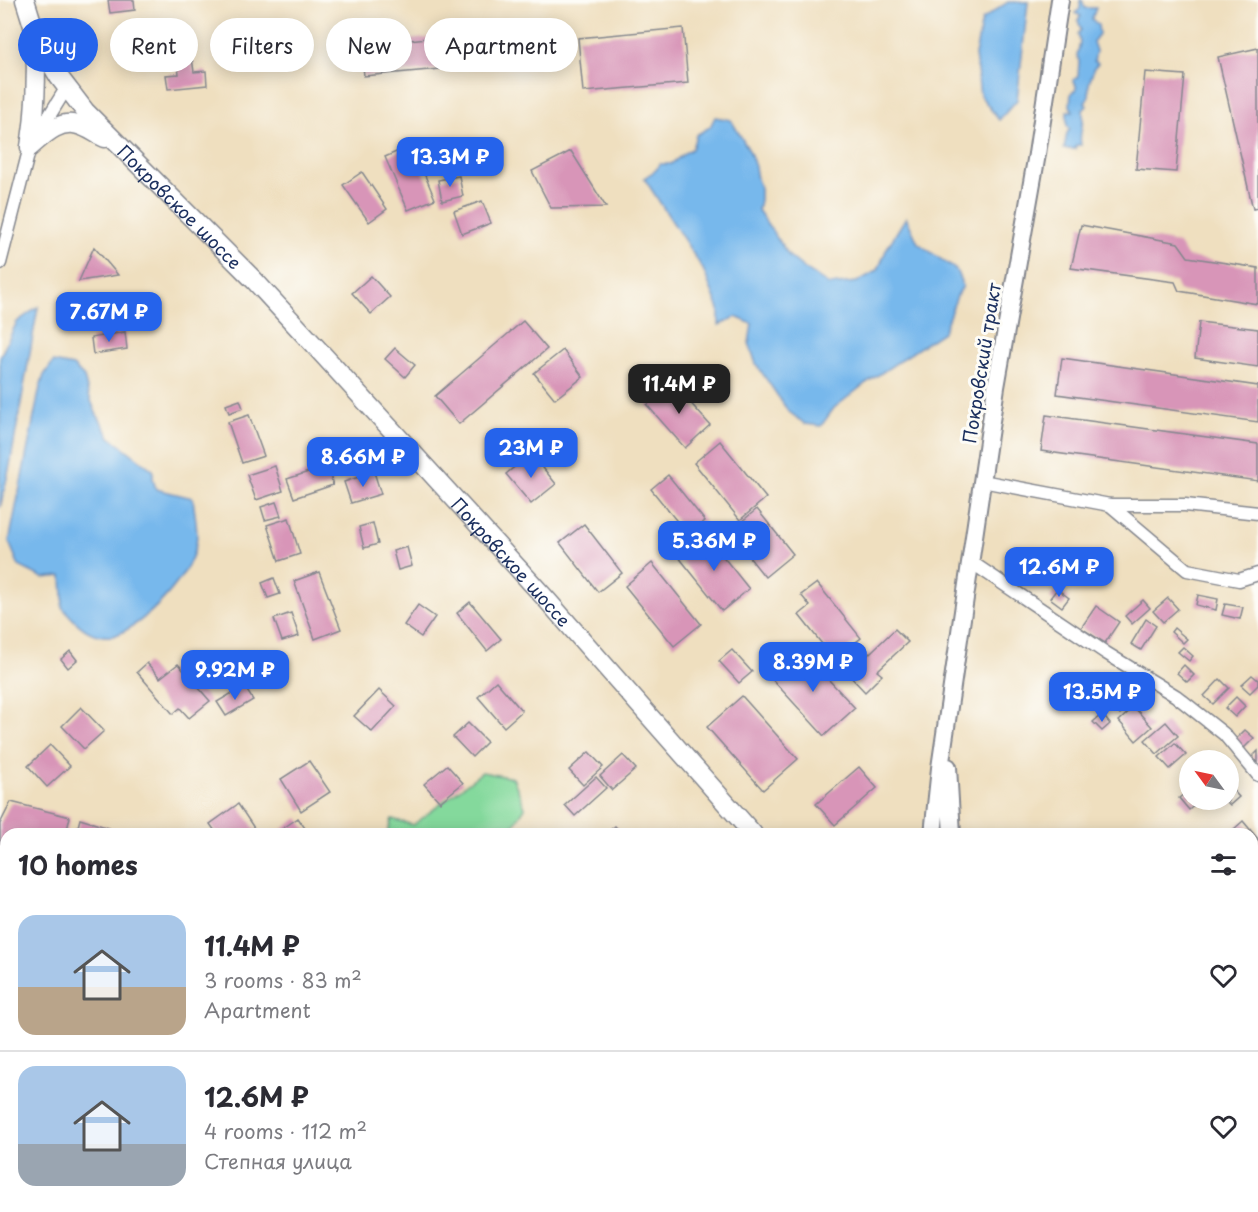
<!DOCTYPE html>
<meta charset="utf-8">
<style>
body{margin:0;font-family:"Playpen Sans",sans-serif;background:#f2f2f3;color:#2b2b33;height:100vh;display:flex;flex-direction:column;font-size:22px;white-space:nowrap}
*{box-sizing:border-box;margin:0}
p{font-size:20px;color:#7c7c81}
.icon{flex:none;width:33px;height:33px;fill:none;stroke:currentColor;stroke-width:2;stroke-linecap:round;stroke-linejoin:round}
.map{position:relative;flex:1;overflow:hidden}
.side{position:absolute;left:0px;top:828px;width:1258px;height:384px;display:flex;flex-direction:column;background:#fff;border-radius:18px 18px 0 0;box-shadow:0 3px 15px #0003}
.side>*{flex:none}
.hud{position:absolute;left:18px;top:18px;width:600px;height:54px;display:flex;gap:12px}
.needle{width:39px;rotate:303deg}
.buttons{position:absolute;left:1179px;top:750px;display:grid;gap:12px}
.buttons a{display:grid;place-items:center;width:60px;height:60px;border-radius:50%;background:#fff;box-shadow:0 3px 15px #0003;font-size:30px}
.price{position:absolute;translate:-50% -51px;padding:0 14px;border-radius:12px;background:#2563eb;color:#fff;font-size:20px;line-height:39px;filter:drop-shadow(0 2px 3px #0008)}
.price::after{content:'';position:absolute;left:50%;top:36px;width:18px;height:14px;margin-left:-9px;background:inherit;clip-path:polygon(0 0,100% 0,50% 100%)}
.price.current{background:#222;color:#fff}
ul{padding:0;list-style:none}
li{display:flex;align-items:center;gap:18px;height:150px;padding:0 18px}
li+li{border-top:2px solid #e1e1e2}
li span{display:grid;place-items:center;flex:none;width:168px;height:120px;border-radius:18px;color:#555}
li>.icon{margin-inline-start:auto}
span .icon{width:72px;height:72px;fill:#fffc;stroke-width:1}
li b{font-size:26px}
h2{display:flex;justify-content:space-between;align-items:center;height:72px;padding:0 18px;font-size:26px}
.tag{padding:0 21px;border-radius:27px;background:#fff;box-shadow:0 3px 15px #0003;font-size:21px;line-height:54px}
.tag.current{background:#2563eb;color:#fff}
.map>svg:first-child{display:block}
.green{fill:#84d99c;stroke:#50847d;stroke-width:1.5}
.forest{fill:#6bb984;stroke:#437471;stroke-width:1.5}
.water{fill:#77b8ec;stroke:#4974a5;stroke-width:1.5}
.building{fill:#d895b8}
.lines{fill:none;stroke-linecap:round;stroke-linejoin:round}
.minor-casing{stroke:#85878e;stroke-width:15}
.secondary-casing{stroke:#85878e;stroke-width:20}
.primary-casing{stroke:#85878e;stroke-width:21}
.minor{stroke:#fff;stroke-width:12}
.secondary{stroke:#fff;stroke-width:16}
.primary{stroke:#fff;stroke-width:18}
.labels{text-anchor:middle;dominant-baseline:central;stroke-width:6;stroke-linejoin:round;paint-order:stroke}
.street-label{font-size:18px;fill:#1b2f5e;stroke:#fdfcf7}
</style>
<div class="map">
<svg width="1258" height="1212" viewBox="0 0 1258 1212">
<rect width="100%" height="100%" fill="#fdfcf7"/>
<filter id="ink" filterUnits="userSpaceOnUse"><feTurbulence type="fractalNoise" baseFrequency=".0167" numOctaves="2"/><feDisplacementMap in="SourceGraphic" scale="12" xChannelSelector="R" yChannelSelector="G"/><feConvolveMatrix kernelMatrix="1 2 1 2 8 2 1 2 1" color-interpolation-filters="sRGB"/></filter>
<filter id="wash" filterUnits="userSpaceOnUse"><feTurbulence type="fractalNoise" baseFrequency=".008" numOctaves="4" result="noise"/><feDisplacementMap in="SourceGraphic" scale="24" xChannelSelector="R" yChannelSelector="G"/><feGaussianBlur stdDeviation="1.35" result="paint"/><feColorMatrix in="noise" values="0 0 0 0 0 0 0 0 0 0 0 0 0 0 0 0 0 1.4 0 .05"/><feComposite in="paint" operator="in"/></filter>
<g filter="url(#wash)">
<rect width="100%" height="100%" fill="#efdfbf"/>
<polygon class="green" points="482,772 513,778 525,808 508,834 387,834 392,819 413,825"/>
<polygon class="forest" points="1253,1036 1258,1042 1258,1212 1224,1212 1215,1206 1252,1206"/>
<g class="water">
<path d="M1080 0H1082L1085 8H1096L1092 19 1098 25 1099 34 1093 42 1096 51 1094 61 1098 63 1093 69C1093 76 1090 78 1089 84 1088 95 1092 92 1085 103L1087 106 1083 110C1085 122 1078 133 1081 145H1076L1075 149H1064L1067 133 1070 129 1067 126V111H1073L1070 106 1071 93 1076 90V85L1073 80 1078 77 1079 61 1077 55 1080 43 1078 34 1081 30 1078 20 1081 16 1075 13 1080 9Z"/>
<polygon points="1008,2 1028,2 1017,100 999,120 980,95 975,55 982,20"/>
<polygon points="715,117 731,120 750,152 755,167 757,179 760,187 760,200 758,210 789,256 805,269 829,285 857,282 878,270 887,248 906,217 918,243 956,270 963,286 957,296 943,332 866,383 834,408 821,426 805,424 788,411 756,364 749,343 752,324 736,317 719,325 719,309 703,269 644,178 656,170 660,164 671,164 686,152 692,149 696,135 710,127"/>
<polygon points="38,307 10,465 0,508 0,357 17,322"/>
<path d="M53 362 73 366 84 377 88 393 96 413 110 437 153 470V479L156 489 193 498C194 511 199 532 196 544 189 578 147 622 116 635 111 637 103 636 98 635 83 632 72 618 62 607L63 598 62 576 43 578 19 566 9 542 40 387 44 375Z"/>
<polygon points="0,1153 6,1163 6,1206 30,1206 34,1212 0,1212"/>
<polygon points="311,1206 406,1206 412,1212 313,1212"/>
</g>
<g id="blocks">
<g class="building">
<polygon points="108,0 134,0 135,10 110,13"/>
<polygon points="683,28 688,83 583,92 578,38"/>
<polygon points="437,37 440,69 364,76 361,45"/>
<polygon points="175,42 177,59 159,61 157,45"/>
<polygon points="1258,48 1258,208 1253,209 1218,57"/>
<polygon points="192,58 194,72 206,71 207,85 168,89 166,75 179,74 177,61"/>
<polygon points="1145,72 1185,75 1176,172 1136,169"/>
<polygon points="412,145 435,199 408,210 385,157"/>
<polygon points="571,151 606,207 551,208 532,171"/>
<polygon points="362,172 387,209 369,222 343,185"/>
<polygon points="459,176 463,196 442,201 438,180"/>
<polygon points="482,201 491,223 462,234 454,211"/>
<polygon points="1081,225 1178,243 1188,257 1258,268 1258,304 1179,291 1175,282 1071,268"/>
<polygon points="94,247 118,275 79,281"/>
<polygon points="371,276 390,297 371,314 352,293"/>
<polygon points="523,321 547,349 459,424 435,396"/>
<polygon points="1199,322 1258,329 1258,367 1195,358"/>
<polygon points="125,332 127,349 93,354 91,338"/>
<polygon points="395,348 415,365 405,377 385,359"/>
<polygon points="563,350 583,377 555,399 534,373"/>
<polygon points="1062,358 1258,386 1258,422 1057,394"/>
<polygon points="673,383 710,425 685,448 647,405"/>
<polygon points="240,400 243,408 229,413 226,405"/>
<polygon points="249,415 264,456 242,463 228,422"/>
<polygon points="1046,415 1258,444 1258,481 1041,451"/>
<polygon points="720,441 766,498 740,520 694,463"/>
<polygon points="531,453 556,484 531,504 506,474"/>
<polygon points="275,466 283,491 256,500 247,475"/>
<polygon points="327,466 333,485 294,498 287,479"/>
<polygon points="374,472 381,494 351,503 344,482"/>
<polygon points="668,475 705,521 688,535 651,489"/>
<polygon points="276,502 281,516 265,520 261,507"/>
<polygon points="757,509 793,554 765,577 729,532"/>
<polygon points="289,518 300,554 279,561 267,525"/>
<polygon points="373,523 378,544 364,548 359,527"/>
<polygon points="584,524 622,573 598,592 560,543"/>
<polygon points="705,534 749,589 722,611 678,556"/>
<polygon points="407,547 412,566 398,570 393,551"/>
<polygon points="652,563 701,624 674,646 625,586"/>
<polygon points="319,572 341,629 315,639 294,581"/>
<polygon points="274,578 280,594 268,598 262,583"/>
<polygon points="817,583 861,638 834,659 799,615 810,606 801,595"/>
<polygon points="1057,589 1069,598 1062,607 1050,598"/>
<polygon points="1198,595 1218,599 1216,610 1196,605"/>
<polygon points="1168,598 1178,609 1163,622 1153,611"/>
<polygon points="1143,600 1150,608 1132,624 1125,616"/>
<polygon points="470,602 501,639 487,651 457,613"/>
<polygon points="1225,604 1243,607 1240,619 1222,615"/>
<polygon points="418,605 435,617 421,637 404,625"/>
<polygon points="1096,606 1119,622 1105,643 1081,628"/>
<polygon points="291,613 299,636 282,641 274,619"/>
<polygon points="1146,619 1156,626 1141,650 1131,644"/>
<polygon points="1174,628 1187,639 1183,643 1171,632"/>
<polygon points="895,629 908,642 877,671 882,675 865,692 848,674"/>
<polygon points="1183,647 1193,656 1189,661 1178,652"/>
<polygon points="732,650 752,672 739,683 719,661"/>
<polygon points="801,650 855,708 824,736 771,678"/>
<polygon points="70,651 77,660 68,668 61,659"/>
<polygon points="147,663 160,678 178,664 210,701 189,718 180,708 173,714 137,672"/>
<polygon points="1184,665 1194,675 1187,682 1177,673"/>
<polygon points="1252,675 1258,680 1258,685 1250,693 1241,685"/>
<polygon points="1220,679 1229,688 1213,704 1204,696"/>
<polygon points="496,681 522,711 504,727 478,697"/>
<polygon points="244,686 253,700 226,716 217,702"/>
<polygon points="379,690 396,706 372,732 354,716"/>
<polygon points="742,696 798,759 763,790 707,727"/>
<polygon points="1236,697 1245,706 1235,717 1225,708"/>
<polygon points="1123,698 1129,705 1120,714 1113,706"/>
<polygon points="81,707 104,731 84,749 62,726"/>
<polygon points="1134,707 1152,727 1136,741 1119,721"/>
<polygon points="1102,714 1110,724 1102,731 1093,722"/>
<polygon points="1166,722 1178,736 1157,754 1145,740"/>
<polygon points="468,723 487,742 472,757 453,737"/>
<polygon points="1245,730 1254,738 1243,749 1234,741"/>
<polygon points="1175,743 1186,755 1170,769 1159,757"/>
<polygon points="50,745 70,766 47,787 28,766"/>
<polygon points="1258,751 1258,763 1252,757"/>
<polygon points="589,752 603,767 583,785 569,770"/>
<polygon points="623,755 636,769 612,790 600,776"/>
<polygon points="309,761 330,792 301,811 281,779"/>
<polygon points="447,765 463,783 440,802 424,784"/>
<polygon points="859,767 877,788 835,825 816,804"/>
<polygon points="596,777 606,788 575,816 565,805"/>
<polygon points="1228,785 1239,797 1230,805 1225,800 1228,800"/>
<polygon points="1190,789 1190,800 1200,800 1189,810 1179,798"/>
<polygon points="11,802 70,817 66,834 6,834 6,916 0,921 0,899 5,895 0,889 0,824"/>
<polygon points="238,804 258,834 217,834 210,824"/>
<polygon points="298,818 309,834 275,834"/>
<polygon points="80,819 109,828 107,834 76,834"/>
<polygon points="1243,821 1258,839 1252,844 1252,834 1238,834 1234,829"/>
<polygon points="615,826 622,834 605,834"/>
<polygon points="1252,876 1258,882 1258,888 1252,893"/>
<polygon points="0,991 6,999 6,1046 0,1039"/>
<polygon points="212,1206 222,1206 225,1212 200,1212"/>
<rect x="1001" y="1206" width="29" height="6"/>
<polygon points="1039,1206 1055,1206 1056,1209 1051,1212 1042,1212"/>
</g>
</g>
</g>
<g filter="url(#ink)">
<use href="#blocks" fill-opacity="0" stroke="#85878e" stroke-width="1.5"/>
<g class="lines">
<g class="minor-casing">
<g id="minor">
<polyline points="0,263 30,147 67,87"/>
<polyline points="982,481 1110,505 1187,570 1239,580 1258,574"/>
<polyline points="1110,505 1185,505 1258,513"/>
<polyline points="971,562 1106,653 1176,696 1224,734 1258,775"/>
<polyline points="0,942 6,950"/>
<polyline points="178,1206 182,1212"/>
<polyline points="1161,1206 1164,1212"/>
</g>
</g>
<g class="secondary-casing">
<g id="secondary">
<polyline points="948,767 952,834"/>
<polyline points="933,834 940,768 996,387 1037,154 1060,0"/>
<polyline points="938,1206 940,1212"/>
</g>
</g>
<g class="primary-casing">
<g id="primary">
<path id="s1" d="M25 0 35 32 50 62 59 77 85 111 254 280 325 357 547 600 753 834"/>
<path d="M30 147C36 111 37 76 35 40"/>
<path d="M30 147C43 136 59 119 78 125 87 127 96 134 105 138"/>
</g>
</g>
<use href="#minor" class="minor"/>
<use href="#secondary" class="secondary"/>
<use href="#primary" class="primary"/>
</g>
</g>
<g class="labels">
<g class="street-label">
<text stroke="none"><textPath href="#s1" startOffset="262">Покровское шоссе</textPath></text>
<text transform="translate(981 363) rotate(-81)">Покровский тракт</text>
<text stroke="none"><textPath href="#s1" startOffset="748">Покровское шоссе</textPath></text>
</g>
</g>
</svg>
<div class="buttons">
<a><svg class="needle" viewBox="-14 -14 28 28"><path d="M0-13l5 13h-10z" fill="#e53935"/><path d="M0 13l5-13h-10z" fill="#7c7c81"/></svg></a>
</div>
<b class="price" style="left:450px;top:188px">13.3M ₽</b>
<b class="price" style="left:109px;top:343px">7.67M ₽</b>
<b class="price current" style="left:679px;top:415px">11.4M ₽</b>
<b class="price" style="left:531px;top:479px">23M ₽</b>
<b class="price" style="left:363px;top:488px">8.66M ₽</b>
<b class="price" style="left:714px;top:572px">5.36M ₽</b>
<b class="price" style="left:1059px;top:598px">12.6M ₽</b>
<b class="price" style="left:813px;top:693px">8.39M ₽</b>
<b class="price" style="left:235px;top:701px">9.92M ₽</b>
<b class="price" style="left:1102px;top:723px">13.5M ₽</b>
<div class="hud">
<a class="tag current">Buy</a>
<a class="tag">Rent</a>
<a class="tag">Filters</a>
<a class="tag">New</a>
<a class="tag">Apartment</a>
</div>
<section class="side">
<h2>10 homes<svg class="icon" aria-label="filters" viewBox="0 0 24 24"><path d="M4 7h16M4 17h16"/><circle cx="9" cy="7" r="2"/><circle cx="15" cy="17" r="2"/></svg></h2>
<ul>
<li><span style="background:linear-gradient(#a9c7e8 60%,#b9a48a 0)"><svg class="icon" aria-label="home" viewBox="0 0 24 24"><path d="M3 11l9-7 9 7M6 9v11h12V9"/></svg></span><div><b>11.4M ₽</b><p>3 rooms · 83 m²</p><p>Apartment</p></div><svg class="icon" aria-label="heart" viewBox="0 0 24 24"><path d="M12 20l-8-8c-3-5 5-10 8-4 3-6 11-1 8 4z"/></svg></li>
<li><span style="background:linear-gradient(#a9c7e8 65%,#9aa5b1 0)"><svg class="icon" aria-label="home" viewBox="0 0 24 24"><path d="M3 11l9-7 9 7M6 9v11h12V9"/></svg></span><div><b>12.6M ₽</b><p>4 rooms · 112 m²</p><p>Степная улица</p></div><svg class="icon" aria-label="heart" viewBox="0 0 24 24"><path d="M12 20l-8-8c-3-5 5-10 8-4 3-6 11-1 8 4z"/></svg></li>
</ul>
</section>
</div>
